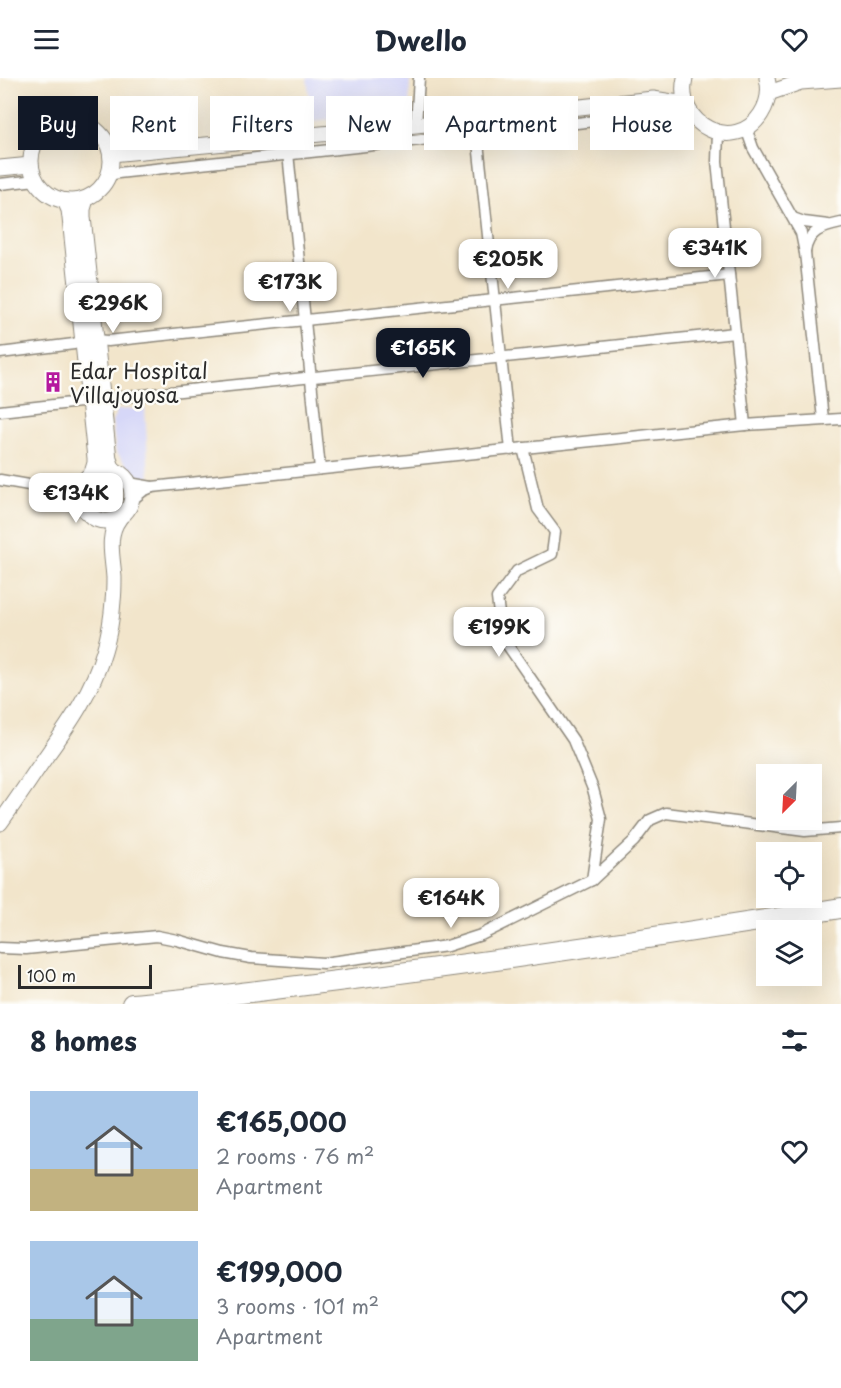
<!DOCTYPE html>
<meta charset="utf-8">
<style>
body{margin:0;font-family:"Playpen Sans",sans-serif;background:#f6f6f7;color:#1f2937;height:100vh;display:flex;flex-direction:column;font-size:22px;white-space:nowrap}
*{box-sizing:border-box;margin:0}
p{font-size:20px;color:#747a83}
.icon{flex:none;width:33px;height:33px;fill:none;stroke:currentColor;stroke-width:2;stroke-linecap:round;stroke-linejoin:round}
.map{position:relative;height:926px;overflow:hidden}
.panel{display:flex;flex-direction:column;background:#fff;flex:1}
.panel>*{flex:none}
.banner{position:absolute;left:18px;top:18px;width:806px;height:54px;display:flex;gap:12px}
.needle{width:39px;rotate:204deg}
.controls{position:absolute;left:756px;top:686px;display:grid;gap:12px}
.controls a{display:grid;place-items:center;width:66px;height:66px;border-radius:0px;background:#fff;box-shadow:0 6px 24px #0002;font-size:30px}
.scale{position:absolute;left:18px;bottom:15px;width:134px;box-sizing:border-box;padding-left:6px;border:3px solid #2b2b2b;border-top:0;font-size:16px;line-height:21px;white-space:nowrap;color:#2b2b2b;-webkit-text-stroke:4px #fdfcf7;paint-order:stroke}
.price{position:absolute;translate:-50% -51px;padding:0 14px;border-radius:12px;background:#fff;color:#222;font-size:20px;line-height:39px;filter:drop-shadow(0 2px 3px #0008)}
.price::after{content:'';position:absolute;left:50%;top:36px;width:18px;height:14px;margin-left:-9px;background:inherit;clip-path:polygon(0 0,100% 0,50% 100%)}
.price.selected{background:#111827;color:#fff}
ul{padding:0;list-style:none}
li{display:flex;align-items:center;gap:18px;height:150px;padding:0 30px}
li span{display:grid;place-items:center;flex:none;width:168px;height:120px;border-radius:0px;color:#555}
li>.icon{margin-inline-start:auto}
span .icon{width:72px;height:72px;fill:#fffc;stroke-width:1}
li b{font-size:26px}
h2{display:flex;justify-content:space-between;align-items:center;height:72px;padding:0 30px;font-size:26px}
.chip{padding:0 21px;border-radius:0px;background:#fff;box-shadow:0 6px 24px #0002;font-size:21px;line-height:54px}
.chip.selected{background:#111827;color:#fff}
header{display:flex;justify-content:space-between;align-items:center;height:78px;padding:0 30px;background:#fff;font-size:27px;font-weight:700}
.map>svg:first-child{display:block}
.built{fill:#d6d7f8}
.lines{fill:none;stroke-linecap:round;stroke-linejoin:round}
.street-casing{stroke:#8e887b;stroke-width:13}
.secondary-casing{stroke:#8e887b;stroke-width:17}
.highway-casing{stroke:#8e887b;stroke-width:22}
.street{stroke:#fff;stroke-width:10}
.secondary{stroke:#fff;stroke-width:15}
.highway{stroke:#fff;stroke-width:20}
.labels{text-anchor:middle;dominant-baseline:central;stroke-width:5;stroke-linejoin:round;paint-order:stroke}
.poi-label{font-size:21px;fill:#2b2b2b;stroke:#fdfcf7;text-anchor:start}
</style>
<header><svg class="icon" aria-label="menu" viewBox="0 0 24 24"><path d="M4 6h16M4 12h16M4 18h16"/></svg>Dwello<svg class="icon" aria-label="heart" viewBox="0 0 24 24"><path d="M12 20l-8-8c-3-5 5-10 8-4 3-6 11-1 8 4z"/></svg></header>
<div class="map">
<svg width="841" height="926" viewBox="0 0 841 926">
<rect width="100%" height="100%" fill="#fdfcf7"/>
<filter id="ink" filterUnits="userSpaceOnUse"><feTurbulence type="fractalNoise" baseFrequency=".0167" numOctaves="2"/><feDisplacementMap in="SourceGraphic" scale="12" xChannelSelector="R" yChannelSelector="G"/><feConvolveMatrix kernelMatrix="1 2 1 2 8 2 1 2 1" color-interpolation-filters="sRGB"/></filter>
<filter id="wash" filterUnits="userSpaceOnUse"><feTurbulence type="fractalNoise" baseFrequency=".008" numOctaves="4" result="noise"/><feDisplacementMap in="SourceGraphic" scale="24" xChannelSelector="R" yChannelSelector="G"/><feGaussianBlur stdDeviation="1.35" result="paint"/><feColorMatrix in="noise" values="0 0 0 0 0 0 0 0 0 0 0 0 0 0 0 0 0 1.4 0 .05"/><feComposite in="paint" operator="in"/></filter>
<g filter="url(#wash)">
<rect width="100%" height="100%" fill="#f2e5cb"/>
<g class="built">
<polygon points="307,0 410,0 409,34 312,43"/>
<polygon points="145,330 149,400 139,400 116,375 112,344 117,332"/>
</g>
</g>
<g filter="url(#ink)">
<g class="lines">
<g class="street-casing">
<g id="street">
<polyline points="416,47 419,0"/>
<polyline points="746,50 753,70 801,155 805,175 823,341"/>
<polyline points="718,54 717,83 745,347"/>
<polyline points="477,55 511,372"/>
<polyline points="288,75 320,391"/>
<polyline points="109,97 118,95 641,38 691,37"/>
<polyline points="0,106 36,102"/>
<polyline points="793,140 804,144 828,147"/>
<path d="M805 174C808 153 822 149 841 145"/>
<polyline points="97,262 108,263 729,197"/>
<polyline points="0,275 74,266 83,262"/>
<polyline points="103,324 113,320 123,319 735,255"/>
<polyline points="0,333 80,324 90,326"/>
<polyline points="523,370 538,431 555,454 552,476 517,493 497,520 502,559 573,662 593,711 601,741 592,802"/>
<polyline points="0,402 58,412"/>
<polyline points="129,405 152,409 143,413 132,422"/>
<polyline points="152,409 745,347 841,341"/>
<polyline points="81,424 70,416 58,412 71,409 85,402"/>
<polyline points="0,870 26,871 157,858 177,862 223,875 251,880 323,885 447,868 481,857 592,802 634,763 650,742 666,735 805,753 841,750"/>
</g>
</g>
<g class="secondary-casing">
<g id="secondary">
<path d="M685 0C674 47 735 77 761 36 768 25 770 12 767 0"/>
<polyline points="769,15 801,4 841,1"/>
<circle cx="71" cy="83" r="40"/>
<polyline points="111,76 416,47 653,21 685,26"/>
<polyline points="0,90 31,87"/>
<polyline points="86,121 83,131 83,139 109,381 113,392"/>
<polyline points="65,123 69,132 70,140 95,380 95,385 92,395"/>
<circle cx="106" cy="417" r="26"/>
<path d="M0 745C16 723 31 700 47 677 70 645 93 612 104 573 109 557 112 539 113 523 114 515 114 507 114 500 113 480 106 458 119 441"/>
</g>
</g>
<g class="highway-casing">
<path id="highway" d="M132 926C171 922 211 919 250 914 448 890 644 862 841 830"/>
</g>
<use href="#street" class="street"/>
<use href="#secondary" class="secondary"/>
<use href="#highway" class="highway"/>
</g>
</g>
<defs>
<g id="building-bare" transform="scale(1.62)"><path d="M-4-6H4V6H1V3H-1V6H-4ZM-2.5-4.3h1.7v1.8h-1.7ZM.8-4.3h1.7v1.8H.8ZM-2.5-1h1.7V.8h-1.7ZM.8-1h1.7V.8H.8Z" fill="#b5179e" stroke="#fdfcf7" stroke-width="2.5" paint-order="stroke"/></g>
</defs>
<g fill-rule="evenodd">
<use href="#building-bare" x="53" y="304"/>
</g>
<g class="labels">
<g class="poi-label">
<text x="70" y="292">Edar Hospital<tspan x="70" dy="24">Villajoyosa</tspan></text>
</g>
</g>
</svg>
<div class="controls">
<a><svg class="needle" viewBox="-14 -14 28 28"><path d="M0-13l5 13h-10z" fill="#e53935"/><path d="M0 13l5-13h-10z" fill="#747a83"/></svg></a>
<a><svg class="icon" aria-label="locate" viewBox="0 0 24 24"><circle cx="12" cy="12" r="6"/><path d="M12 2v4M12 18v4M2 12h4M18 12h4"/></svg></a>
<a><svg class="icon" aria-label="layers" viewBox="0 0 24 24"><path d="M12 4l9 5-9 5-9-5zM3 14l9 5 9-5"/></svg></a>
</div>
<div class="scale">100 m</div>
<b class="price" style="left:715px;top:201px">€341K</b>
<b class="price" style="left:508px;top:212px">€205K</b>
<b class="price" style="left:290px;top:235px">€173K</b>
<b class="price" style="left:113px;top:256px">€296K</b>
<b class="price selected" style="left:423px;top:301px">€165K</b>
<b class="price" style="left:76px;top:446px">€134K</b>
<b class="price" style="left:499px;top:580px">€199K</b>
<b class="price" style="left:451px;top:851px">€164K</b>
<div class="banner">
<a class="chip selected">Buy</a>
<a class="chip">Rent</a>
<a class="chip">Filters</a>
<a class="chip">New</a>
<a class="chip">Apartment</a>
<a class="chip">House</a>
</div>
</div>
<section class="panel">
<h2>8 homes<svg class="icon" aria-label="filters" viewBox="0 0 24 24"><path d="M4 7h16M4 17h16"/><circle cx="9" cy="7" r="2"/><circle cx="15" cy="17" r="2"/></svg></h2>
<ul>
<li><span style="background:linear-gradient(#a9c7e8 65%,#c2b280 0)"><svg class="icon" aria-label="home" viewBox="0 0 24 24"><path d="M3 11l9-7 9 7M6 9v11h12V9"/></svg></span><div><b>€165,000</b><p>2 rooms · 76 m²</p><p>Apartment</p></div><svg class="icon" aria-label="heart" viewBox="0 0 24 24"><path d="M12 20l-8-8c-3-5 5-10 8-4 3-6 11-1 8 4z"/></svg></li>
<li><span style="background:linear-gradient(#a9c7e8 65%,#7fa58c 0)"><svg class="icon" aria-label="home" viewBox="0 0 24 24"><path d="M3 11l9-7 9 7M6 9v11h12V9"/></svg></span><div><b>€199,000</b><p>3 rooms · 101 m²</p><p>Apartment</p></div><svg class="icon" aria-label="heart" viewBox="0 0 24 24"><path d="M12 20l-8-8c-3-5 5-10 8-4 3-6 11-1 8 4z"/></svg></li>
</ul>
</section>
